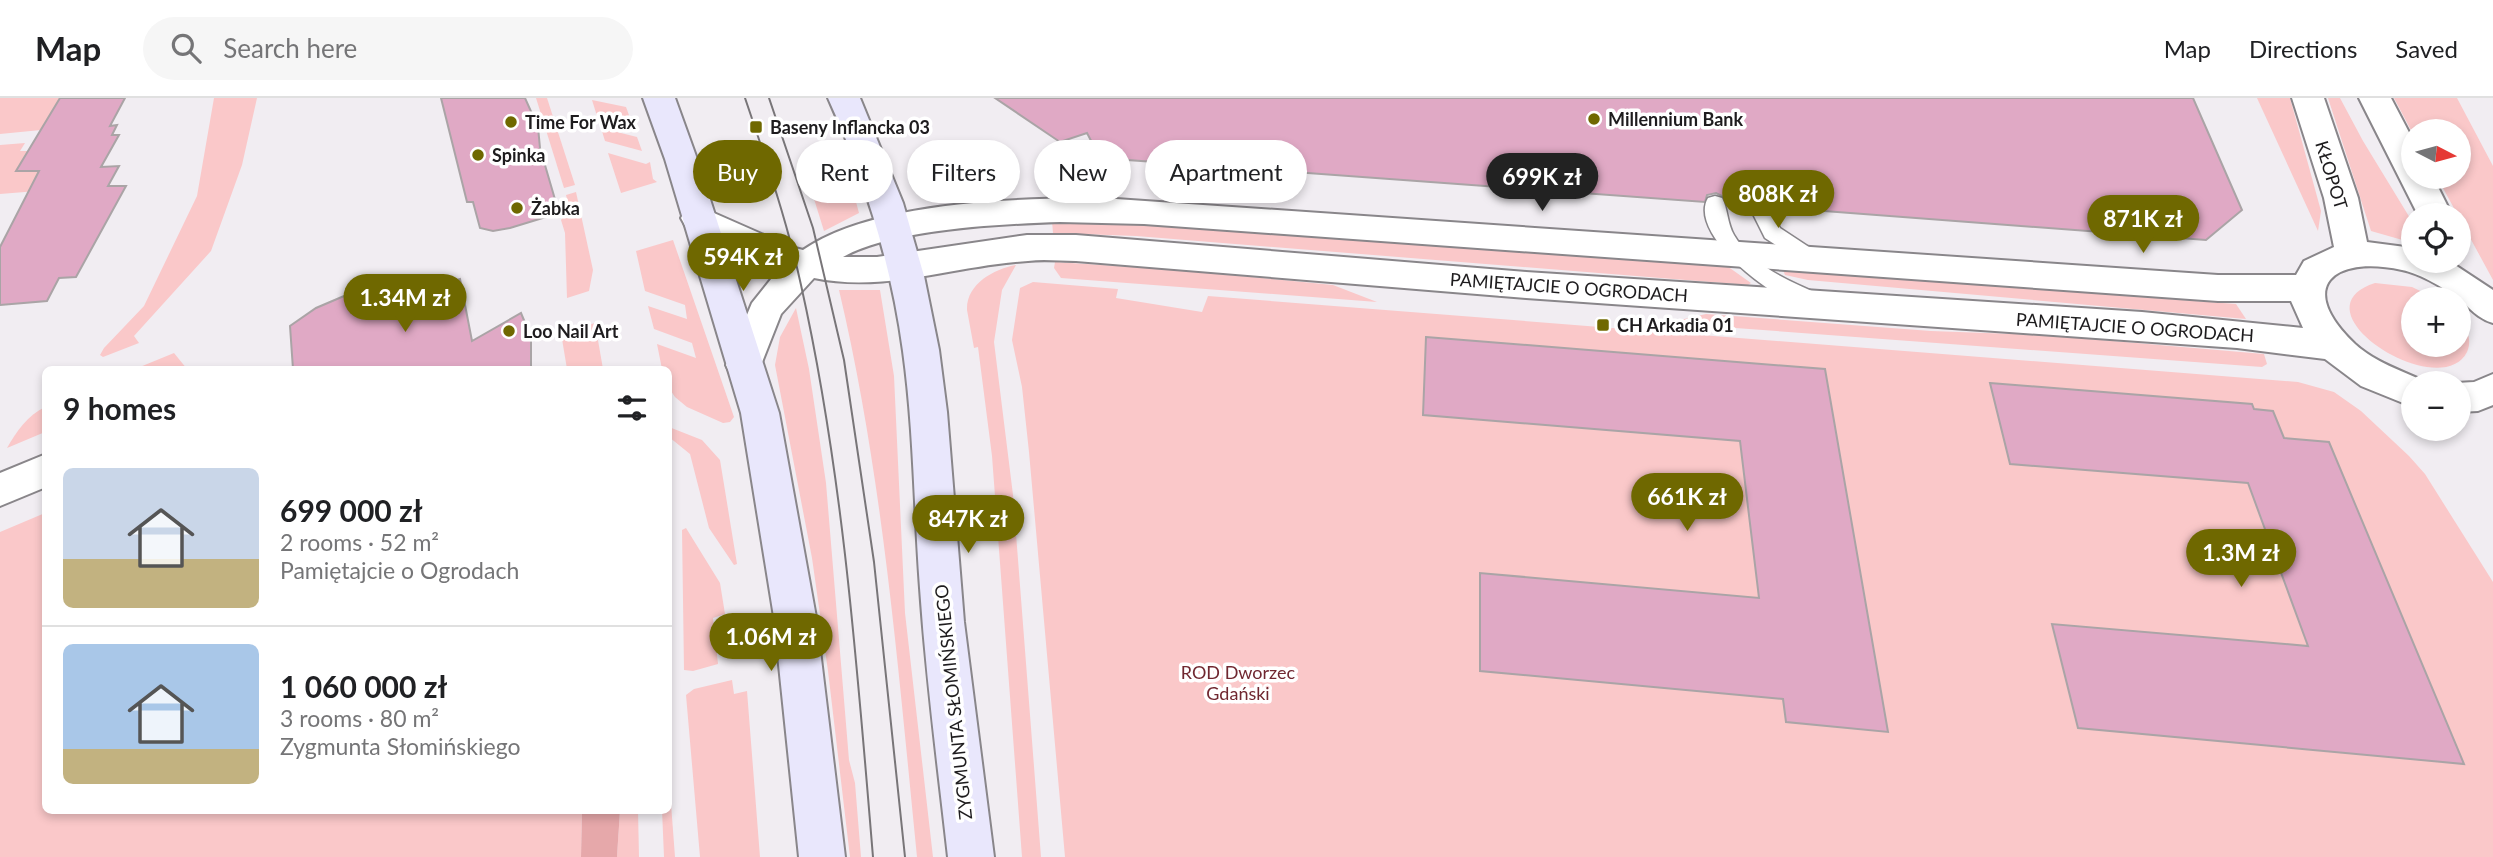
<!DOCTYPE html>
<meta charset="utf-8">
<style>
body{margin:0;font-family:Lato,sans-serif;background:#f6f6f6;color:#202124;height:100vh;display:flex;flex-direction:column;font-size:26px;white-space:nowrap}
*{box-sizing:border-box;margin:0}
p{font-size:23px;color:#757577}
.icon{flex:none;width:38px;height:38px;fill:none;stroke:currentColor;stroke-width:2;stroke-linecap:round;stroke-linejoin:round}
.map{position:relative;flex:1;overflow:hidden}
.details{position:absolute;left:42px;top:268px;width:630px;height:448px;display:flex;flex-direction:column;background:#fff;border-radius:10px;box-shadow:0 4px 10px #0003}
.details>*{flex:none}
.hud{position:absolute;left:693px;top:42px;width:665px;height:63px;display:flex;gap:14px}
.needle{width:46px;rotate:96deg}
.controls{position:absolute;left:2401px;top:21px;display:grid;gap:14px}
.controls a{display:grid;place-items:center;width:70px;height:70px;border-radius:50%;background:#fff;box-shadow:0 4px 10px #0003;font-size:35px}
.price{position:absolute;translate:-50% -60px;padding:0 16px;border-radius:24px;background:#6f6800;color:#fff;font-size:23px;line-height:46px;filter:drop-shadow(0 2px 4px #0008)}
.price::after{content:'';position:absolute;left:50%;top:42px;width:21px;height:16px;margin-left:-10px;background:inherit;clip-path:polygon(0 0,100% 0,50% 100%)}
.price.current{background:#222;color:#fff}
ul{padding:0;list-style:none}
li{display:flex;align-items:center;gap:21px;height:175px;padding:0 21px}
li+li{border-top:2px solid #e0e0e0}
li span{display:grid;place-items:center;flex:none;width:196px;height:140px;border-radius:10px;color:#555}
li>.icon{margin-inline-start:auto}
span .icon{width:84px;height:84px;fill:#fffc;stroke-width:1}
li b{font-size:30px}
h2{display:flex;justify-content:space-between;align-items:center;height:84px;padding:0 21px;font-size:30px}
.pill{padding:0 24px;border-radius:32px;background:#fff;box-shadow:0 4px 10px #0003;font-size:24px;line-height:63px}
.pill.current{background:#6f6800;color:#fff}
header{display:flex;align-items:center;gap:42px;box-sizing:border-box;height:98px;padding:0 35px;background:#fff;border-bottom:2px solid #e0e0e0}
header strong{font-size:33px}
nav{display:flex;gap:38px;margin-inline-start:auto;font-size:24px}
.search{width:490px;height:63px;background:#f6f6f6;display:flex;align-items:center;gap:18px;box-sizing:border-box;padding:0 24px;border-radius:38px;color:#757577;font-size:26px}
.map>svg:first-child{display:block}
.green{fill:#fac8c9}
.forest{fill:#e6a8aa}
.building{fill:#e0a9c5;stroke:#aaa4a6;stroke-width:2}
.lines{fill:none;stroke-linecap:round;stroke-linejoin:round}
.service-casing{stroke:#89868a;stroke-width:3}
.minor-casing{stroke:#89868a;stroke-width:4}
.secondary-casing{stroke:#89868a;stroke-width:4}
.service{fill:#fff;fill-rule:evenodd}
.minor{fill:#fff;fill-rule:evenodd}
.secondary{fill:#e9e7fc;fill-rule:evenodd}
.tram{stroke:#787578;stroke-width:2}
.poi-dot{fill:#6f6800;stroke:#fff;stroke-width:2.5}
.labels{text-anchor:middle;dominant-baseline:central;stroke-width:7;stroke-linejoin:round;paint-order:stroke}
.poi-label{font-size:18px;font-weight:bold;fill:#1e1c1e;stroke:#fff;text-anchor:start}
.street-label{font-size:18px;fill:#1e1c1e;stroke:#fff}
.park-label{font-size:18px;fill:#702730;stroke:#fff}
</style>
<header>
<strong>Map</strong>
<div class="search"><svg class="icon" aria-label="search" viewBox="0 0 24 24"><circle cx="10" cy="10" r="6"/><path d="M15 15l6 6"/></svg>Search here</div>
<nav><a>Map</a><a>Directions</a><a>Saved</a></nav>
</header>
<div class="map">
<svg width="2493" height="759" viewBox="0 0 2493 759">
<rect width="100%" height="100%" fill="#f1edf2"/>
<g class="green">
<polygon points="0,0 60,0 41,32 0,36"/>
<polygon points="214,0 257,0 242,67 211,153 134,238 139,245 103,259 100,257 104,250 144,208 197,98"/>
<polygon points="536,0 547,0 575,87 564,90"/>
<polygon points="2257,0 2290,0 2321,113 2318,133"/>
<polygon points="2328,0 2340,0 2363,43 2413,125 2413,145 2371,133"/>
<polygon points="2394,0 2457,0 2493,68 2493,182 2437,79 2459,79 2459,33 2413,33 2413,36"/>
<polygon points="592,2 626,9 633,28 597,18"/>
<polygon points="601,30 637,39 642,53 605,43"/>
<polygon points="25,45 20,53 28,53 17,73 48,72 37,93 0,96 0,47"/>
<polygon points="608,55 646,66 650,64 653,81 657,84 621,95"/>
<path d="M949 60 984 85C965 87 932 88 923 68Z"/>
<polygon points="852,89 859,115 824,133 814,101"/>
<polygon points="576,94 593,172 589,193 567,200 565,135 561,122 569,109 566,97"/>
<polygon points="1052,123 1112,125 1727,168 1751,185 1748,187 1136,138 1053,135"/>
<polygon points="673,142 734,319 730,324 723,325 687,309 675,299 669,290 668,271 662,271 657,246 696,260 692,245 654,231 648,208 687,221 685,207 645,193 636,153"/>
<polygon points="1055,164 1180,172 1333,187 1377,204 1061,180 1054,170"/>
<path d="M1016 167 1002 192 994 244 1013 397 1041 759H1022L992 358 978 249 974 250 967 212C966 186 994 171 1016 167Z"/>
<polygon points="1783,172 2236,206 2246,221 1808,182 1785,177"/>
<polygon points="1033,184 1118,191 1116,200 1202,214 1208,198 2298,284 2334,294 2361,313 2409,358 2425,376 2493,484 2493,759 1065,759 1029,354 1022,289 1012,242 1020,190"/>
<path d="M2375 185 2412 189 2437 201H2413V247H2459V219C2466 229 2473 242 2467 254 2440 307 2291 212 2375 185Z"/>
<path d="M839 192H880L894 278 905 515 933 759H917C898 570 883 378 839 192Z"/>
<polygon points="796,210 809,271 826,385 849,662 855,685 861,759 850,759 828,573 812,460 775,267 780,239"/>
<polygon points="1706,216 1931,233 2043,237 2264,256 2267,266 2262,269 1667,225"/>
<polygon points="595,225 603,271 567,271 561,235"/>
<polygon points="174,255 187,271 135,271"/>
<path d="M45 309V334L7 350C16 334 28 317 45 309Z"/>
<polygon points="669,329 702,342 720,362 737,466 734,467 709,430 690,356 669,339"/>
<polygon points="45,415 46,712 582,712 581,759 0,759 0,434"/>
<polygon points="686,430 720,485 725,516 713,520 718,566 693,573 684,572 682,432"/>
<polygon points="732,582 734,596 747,593 760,759 700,759 686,597 694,591"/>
<polygon points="669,679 675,759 664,759 662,712 668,712"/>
<polygon points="620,712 638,712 639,759 617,759"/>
</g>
<polygon class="forest" points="582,712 620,712 617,759 581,759"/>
<g class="building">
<polygon points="60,0 125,0 110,28 117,27 112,37 119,37 101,69 119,68 108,88 126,88 76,179 59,180 47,203 0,207 0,149 39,73 16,73"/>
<polygon points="441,0 525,0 538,29 540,50 559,115 510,130 493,133 480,130 473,104 467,104"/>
<polygon points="995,0 2193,0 2242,112 2206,142 1772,109 1768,102 1760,98 1751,100 1747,107 1727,106 1724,99 1716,95 1707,97 1705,104 1100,60 1087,35 1060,44"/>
<polygon points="460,181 472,243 521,215 531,239 531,271 293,271 290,228 316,210 344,198 395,186 394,201"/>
<polygon points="1426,239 1825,271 1888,634 1786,624 1783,601 1480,573 1480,475 1759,500 1740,343 1423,317"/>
<polygon points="1990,285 2252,306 2254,311 2273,313 2284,340 2329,344 2464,666 2078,630 2052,526 2308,548 2248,385 2010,366"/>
</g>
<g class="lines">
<g class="service-casing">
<g id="service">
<path d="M1715 98 1722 100C1728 111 1727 125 1734 137 1752 168 1792 185 1824 198L1827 204 1824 210C1792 220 1685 139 1708 100Z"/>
<polygon points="1759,101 1766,103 1780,130 1821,157 1824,162 1821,167 1814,170 1807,167 1765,140 1749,108 1752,103"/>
</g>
</g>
<g class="minor-casing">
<g id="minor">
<path d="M2292 0H2324L2358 100 2367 144 2413 150V163H2449L2493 192V225C2478 221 2470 210 2459 201 2444 190 2421 176 2402 172 2333 157 2295 189 2355 246 2376 265 2401 272 2426 284L2413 285V309L2361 288 2325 261 2237 250 1526 200 1076 163C1060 163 1044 161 1028 163 956 167 886 195 814 180L781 216 757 277 744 281 731 277 726 267 752 205 779 171 686 129 681 120 686 111 698 108 791 149 803 152C875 102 1029 99 1116 101L2218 177H2296L2304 163 2334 149 2324 100ZM1060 124 1144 126 2218 203H2291L2303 230 2142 214 1526 174 1076 137H1027L877 159H843C893 131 1001 126 1060 124Z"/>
<polygon points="2359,0 2391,0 2413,42 2413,79 2433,79 2452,117 2418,117"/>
<polygon points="2493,276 2493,307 2478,313 2459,314 2459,285 2456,285 2474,284"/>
<polygon points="46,356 46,389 0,408 0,375"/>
</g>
</g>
<g class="secondary-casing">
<g id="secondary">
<polygon points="643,0 675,0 697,61 779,315 816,519 845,759 799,759 774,519 741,315 665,61"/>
<path d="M828 0H860L903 105 924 178 939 252 947 314 964 524 994 759H948C938 670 926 580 920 490 914 411 914 332 903 253 891 165 865 81 828 0Z"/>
</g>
</g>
<use href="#service" class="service"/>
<use href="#minor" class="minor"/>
<use href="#secondary" class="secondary"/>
<g class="tram">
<path d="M745 0C766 62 787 123 801 187 843 375 857 568 873 759"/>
<polyline points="769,0 813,130 844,262 874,464 905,759"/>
</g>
</g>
<g class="poi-dot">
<circle cx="1594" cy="21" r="7"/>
<circle cx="511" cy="24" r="7"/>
<rect x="749" y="22" width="14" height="14" rx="3.5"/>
<circle cx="478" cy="57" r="7"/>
<circle cx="517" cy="110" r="7"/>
<rect x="1596" y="220" width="14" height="14" rx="3.5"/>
<circle cx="509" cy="233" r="7"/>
</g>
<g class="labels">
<g class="poi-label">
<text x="1608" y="21">Millennium Bank</text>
<text x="525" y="24">Time For Wax</text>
<text x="770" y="29">Baseny Inflancka 03</text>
<text x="492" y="57">Spinka</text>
<text x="531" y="110">Żabka</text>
<text x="1617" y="227">CH Arkadia 01</text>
<text x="523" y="233">Loo Nail Art</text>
</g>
<g class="street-label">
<text transform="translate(2332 77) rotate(73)">KŁOPOT</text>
<text transform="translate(1569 189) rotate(4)">PAMIĘTAJCIE O OGRODACH</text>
<text transform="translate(2135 229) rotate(4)">PAMIĘTAJCIE O OGRODACH</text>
<text transform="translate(953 604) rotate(-96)">ZYGMUNTA SŁOMIŃSKIEGO</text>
</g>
<g class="park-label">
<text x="1238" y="574">ROD Dworzec<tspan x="1238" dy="21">Gdański</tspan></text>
</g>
</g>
</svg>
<div class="controls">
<a><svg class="needle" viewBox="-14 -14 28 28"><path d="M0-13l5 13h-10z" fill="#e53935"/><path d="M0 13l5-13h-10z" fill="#757577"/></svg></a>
<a><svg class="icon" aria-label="locate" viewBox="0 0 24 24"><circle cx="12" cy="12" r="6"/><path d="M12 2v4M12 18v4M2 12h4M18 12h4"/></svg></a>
<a>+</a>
<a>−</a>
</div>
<b class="price current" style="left:1542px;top:115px">699K zł</b>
<b class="price" style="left:1778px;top:132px">808K zł</b>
<b class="price" style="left:2143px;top:157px">871K zł</b>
<b class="price" style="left:743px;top:195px">594K zł</b>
<b class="price" style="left:405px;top:236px">1.34M zł</b>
<b class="price" style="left:1687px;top:435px">661K zł</b>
<b class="price" style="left:968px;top:457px">847K zł</b>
<b class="price" style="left:2241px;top:491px">1.3M zł</b>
<b class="price" style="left:771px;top:575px">1.06M zł</b>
<div class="hud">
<a class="pill current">Buy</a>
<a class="pill">Rent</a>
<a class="pill">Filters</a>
<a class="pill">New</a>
<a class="pill">Apartment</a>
</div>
<section class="details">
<h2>9 homes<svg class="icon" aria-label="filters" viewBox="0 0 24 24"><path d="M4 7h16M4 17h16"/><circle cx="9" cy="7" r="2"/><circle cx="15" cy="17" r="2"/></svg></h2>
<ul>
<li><span style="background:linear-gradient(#c9d6e8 65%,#c2b280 0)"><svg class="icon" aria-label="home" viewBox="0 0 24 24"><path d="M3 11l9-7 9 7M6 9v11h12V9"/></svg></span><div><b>699 000 zł</b><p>2 rooms · 52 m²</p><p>Pamiętajcie o Ogrodach</p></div></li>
<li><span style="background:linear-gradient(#a9c7e8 75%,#c2b280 0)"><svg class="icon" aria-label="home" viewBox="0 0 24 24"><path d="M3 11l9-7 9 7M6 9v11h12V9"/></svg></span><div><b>1 060 000 zł</b><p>3 rooms · 80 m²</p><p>Zygmunta Słomińskiego</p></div></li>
</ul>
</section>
</div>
